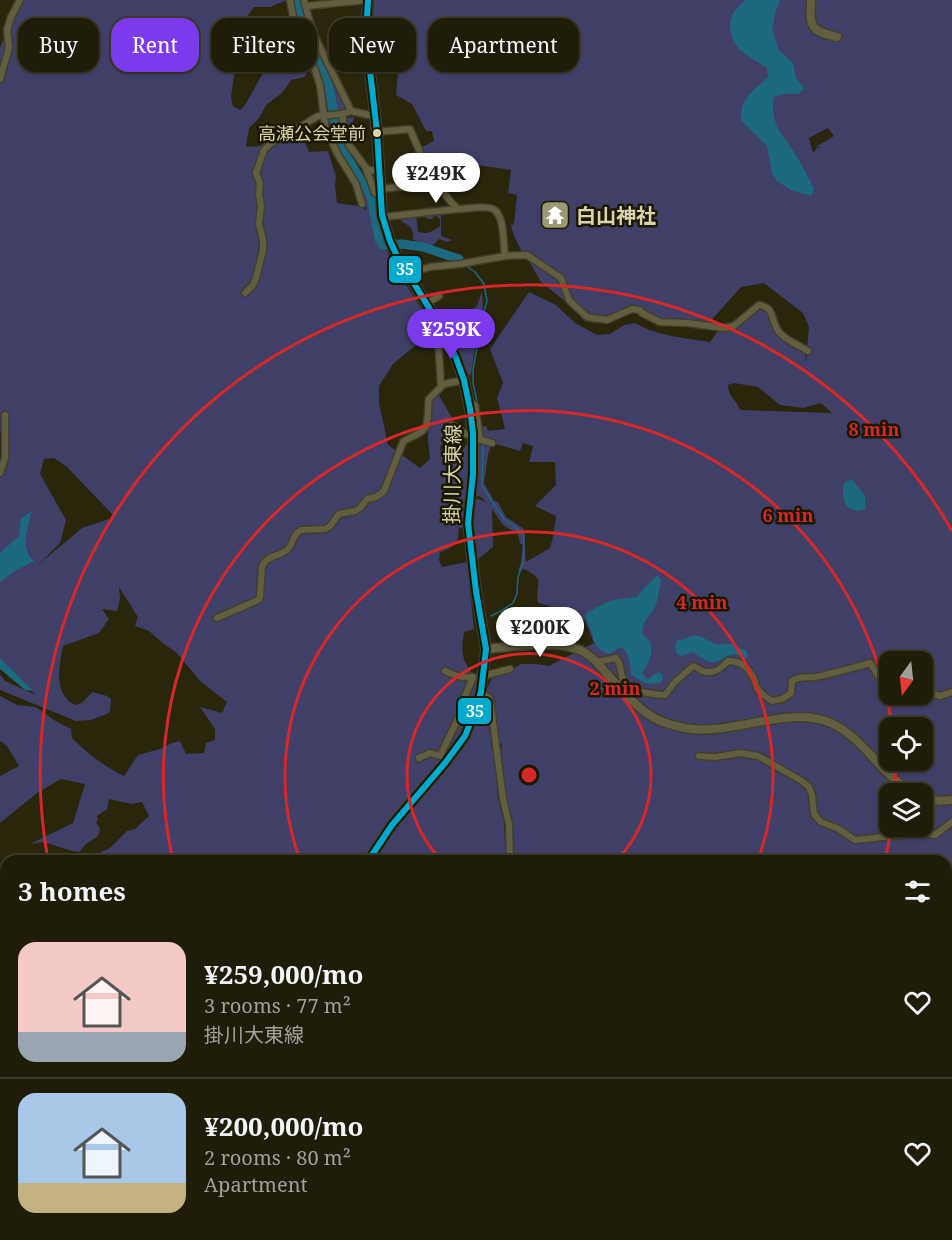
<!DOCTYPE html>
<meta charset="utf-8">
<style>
body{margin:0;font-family:"Noto Serif","Noto Sans JP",serif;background:#272512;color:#f1f3f6;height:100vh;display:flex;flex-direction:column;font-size:22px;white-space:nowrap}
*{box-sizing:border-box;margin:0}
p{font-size:20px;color:#a1a19c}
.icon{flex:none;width:33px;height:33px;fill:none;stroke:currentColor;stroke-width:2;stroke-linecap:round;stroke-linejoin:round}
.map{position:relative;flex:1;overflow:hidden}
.side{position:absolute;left:0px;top:855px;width:952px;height:386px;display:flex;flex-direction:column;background:#1f1c09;border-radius:18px 18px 0 0;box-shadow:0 2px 4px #0004,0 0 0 2px #3c3a2a}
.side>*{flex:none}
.banner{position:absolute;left:18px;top:18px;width:600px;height:54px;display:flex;gap:12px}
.needle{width:39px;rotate:195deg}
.controls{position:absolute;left:879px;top:651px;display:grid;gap:12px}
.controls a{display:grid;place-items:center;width:54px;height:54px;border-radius:12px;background:#1f1c09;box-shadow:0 2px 4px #0004,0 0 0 2px #3c3a2a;font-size:30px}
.price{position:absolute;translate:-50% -51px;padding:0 14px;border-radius:21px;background:#fff;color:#222;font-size:20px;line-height:39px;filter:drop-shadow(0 2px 3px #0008)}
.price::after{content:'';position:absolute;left:50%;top:36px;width:18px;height:14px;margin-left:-9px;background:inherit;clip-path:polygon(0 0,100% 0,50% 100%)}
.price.active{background:#7c3aed;color:#fff}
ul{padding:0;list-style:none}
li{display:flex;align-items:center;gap:18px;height:150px;padding:0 18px}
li+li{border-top:2px solid #3c3a2a}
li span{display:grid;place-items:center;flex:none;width:168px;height:120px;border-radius:18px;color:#555}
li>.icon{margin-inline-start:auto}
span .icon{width:72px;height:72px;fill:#fffc;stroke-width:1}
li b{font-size:26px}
h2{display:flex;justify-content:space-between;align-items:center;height:72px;padding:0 18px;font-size:26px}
.chip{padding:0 21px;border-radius:18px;background:#1f1c09;box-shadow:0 2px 4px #0004,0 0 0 2px #3c3a2a;font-size:21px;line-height:54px}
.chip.active{background:#7c3aed;color:#fff}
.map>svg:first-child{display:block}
.green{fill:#403f68;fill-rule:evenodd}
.water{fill:#1d6a80}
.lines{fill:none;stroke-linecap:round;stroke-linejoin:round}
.stream{stroke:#1d6a80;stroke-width:1.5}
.river{stroke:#1d6a80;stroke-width:9}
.street-casing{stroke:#423f2b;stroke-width:9}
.secondary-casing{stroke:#423f2b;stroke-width:11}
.primary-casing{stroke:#423f2b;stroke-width:12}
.street{stroke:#615e41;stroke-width:6}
.secondary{stroke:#615e41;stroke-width:8}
.primary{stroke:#645c47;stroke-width:9}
.bus-1-casing{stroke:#1b1800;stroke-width:10}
.bus-1{stroke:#00a9ce;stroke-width:6}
.ring{fill:none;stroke:#d62828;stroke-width:3}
.bus-dot{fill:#d8d5ad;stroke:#1b1800;stroke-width:2}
.labels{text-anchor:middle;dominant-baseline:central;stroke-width:5;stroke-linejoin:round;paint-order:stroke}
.bus-label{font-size:18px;fill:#d8d5ad;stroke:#1b1800;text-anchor:end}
.poi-label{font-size:20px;font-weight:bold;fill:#d8d5ad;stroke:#1b1800;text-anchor:start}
.street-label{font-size:20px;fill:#d8d5ad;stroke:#1b1800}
.centre{fill:#d62828;stroke:#1b1800;stroke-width:3}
.ring-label{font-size:18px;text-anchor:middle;font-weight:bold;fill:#d62828;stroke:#1b1800;stroke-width:5;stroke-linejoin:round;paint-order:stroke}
.line-badge{stroke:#1b1800;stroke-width:2}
.badge-label{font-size:16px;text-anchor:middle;font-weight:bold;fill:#fff}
</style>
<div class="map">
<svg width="952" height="1240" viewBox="0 0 952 1240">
<rect width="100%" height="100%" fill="#29260c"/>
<g class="green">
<path d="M20 0H287L270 7H254L246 18 233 45 235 67 231 97 233 106 240 110 245 105 268 64 296 40 309 64 305 77 291 80 282 93 266 105 259 118 249 128 246 147 260 146 265 142 269 145 290 133 300 131 309 152 328 151 336 176 335 186 337 203 359 206 367 210 349 169 325 125 317 73 303 46 290 0H302L311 31 349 112 347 118 354 117 348 142 339 122 337 136 343 152 358 178 374 201 385 246 393 265 436 331V337L422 340 393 364 379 386V403L388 445 420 468 430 459 428 441 429 400 437 392 452 418 440 448 443 458 455 464 466 445H469L470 465 465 527 459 528C458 544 455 547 440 552L439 560 442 567 467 562 474 629 464 632C461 651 461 659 473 674L466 698 479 668C475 701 468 722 451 750L465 740 484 704 488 709 487 719 492 741 491 746 495 755 498 798 504 823 506 860 513 844 514 831 503 778 501 753 502 743H497L494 703 486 692 493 675 510 670 521 664H536L549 666 574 653 554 648 573 650 576 652 594 643 585 620 558 623 550 606 538 603C535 595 541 583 537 578 534 574 528 571 524 569L518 571 521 563 523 545 520 543 518 534 503 525 492 509 493 547 478 559C469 541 474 517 475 498L486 502 481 497 473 494 477 427 486 426 488 431 504 429 505 428 497 398 503 383 490 349 529 292 556 305 575 323 597 335 610 334 624 325 635 323C657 336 685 338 710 342L718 331 734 326 759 305 770 311 778 332 805 354 806 363 809 327 803 313 764 283 741 287 706 326 658 318 638 309 593 323 582 319 580 313 541 282 529 261 523 254 514 236 511 225 514 224 517 195 508 193 511 170 456 162 455 172 438 183 432 175 439 172 438 163 427 161 422 147 434 141 432 131H426L412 104 396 95 398 72 390 22 372 19 374 0H952V999L947 1002 946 861H89L93 856 110 848 127 831 135 829 149 816 142 802 131 804 109 799 107 809 97 816 98 820 96 822 100 829 98 836 86 844 79 852 72 851 44 842 30 844 73 823 85 784 61 779 37 793 0 823V776L19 766 7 746 0 741V696L17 705 36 707 54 720 71 729 72 738C87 753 105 767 124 776L138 755 160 749 172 743 180 741 186 754 204 753 206 743 215 740V729L200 707 222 713 227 702 200 681 176 652 164 644 149 631 135 626 138 617 119 587 120 599 117 611 102 609 109 619 99 633 63 646C59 666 53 694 75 705L82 703 92 692 107 696 111 699 110 711 107 714 91 720 76 721 0 690V674L5 681 36 695 0 658V477L5 467 9 437 0 432V48ZM828 128 834 136 816 147 823 148H817L813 153 809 138ZM734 383 758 387 780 405 803 408 821 403 832 413 740 410C736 398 729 399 728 385ZM493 440 496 444 520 451 523 443 533 446 529 462H555L556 485 535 506 556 516 553 537 550 548 526 562 524 529 506 517 498 502 492 500 493 499 484 483 488 455ZM54 458 67 467 115 517 82 528 38 565 60 543 66 520 40 474 44 459ZM890 662H922V694H890ZM890 728H922V760H890ZM890 794H922V826H890Z"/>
<path d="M430 213 441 214V236L452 240 447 242 439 239 432 246 417 242 413 239C415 222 401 226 397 215L416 214 418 231C425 236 434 231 440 226V219L435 215 432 219H427L425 216Z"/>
<polygon points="482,291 483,308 477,334 471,375 467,375 450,336 457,324 469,319 470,311 477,306"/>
<polygon points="952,1037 952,1240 873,1240 876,1235 946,1234 946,1047"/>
<polygon points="0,1116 6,1132 6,1234 177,1235 176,1240 0,1240"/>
<polygon points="362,1234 485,1234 491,1240 362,1240"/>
<polygon points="585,1234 765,1234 767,1240 709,1240 697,1235 689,1240 584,1240"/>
</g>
<g class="water">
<path d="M745 0H780L776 10 772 29 779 50 793 63 796 78 804 88 799 94H784L774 97C769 121 782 134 794 152 802 164 808 177 814 189L811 196 791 190 777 181 772 173 767 146 741 120C740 97 753 92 768 77L767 68C758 62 747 56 739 49 731 41 727 24 733 14 736 8 742 5 745 0Z"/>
<path d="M852 479 865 496 866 509 857 511 847 507C843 498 842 492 844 483Z"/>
<path d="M32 511C28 528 19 548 34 561L15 571 0 582V553L19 536 21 518Z"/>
<path d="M658 575 661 580C659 588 659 597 656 604 652 615 640 622 643 635 657 645 651 661 642 673L645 677 649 679 658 672 662 674 663 678 660 683C645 685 643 683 631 674 630 664 630 656 623 648H618L609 654C603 652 596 647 594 641 592 637 593 634 591 631 589 625 586 622 585 616L588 612 605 603 613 600 637 597 644 588Z"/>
<path d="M696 635C703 637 708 641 715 644 721 646 724 643 731 644 736 646 740 649 746 650L748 656 745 658C733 651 731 655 720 660 717 662 713 662 709 662L698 656 694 652 682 656 677 654 675 647 677 641Z"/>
<polygon points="0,658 33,691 25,690 0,669"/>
</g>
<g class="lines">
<g class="stream">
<polyline points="465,265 475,272 484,284 487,301 482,319 473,370 473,383 478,406"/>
<polyline points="483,443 482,486 504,519 519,530 524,535 523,563 518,577 517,594 513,603 501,611 491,616"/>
<polyline points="322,1234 327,1240"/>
</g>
<g class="river">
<polyline points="296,0 306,38 322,68 330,91 335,121 342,149 371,196 379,239 383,245 403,244 423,247 459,259"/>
<polyline points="0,901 6,903"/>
<polyline points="946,1007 952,1004"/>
</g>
<g class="street-casing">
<g id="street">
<polyline points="290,0 295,27 301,42 315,70 320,85 325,125 337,153 356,184 362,204"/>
<polyline points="304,0 312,31 351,111"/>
<polyline points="306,6 367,0"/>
<polyline points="0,79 9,48 7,30 11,17 20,0"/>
<polyline points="342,114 345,134 349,145 366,168 369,170 380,171"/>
<path d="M377 132 410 129 430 176 452 203 458 209C468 209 484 205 493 209 505 215 503 244 505 256"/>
<polyline points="366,169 375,193 381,194"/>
<polyline points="381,189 434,183"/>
<polyline points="383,217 458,209"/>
<path d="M408 274 430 267 460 264 505 256 527 255 561 278 569 300 587 317 607 320 632 309 640 310 642 313 660 322 688 323 724 328 734 326 759 305C776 307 770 323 780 333 788 342 799 345 808 351"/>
<polyline points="245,293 253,285 256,278 263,250 263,240 259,224 261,206 259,194 260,183 256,173 264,150 269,145 280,136 290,133 318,116 342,114 351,111 374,116"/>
<polyline points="426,304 439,296"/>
<polyline points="441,328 438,331 438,338 441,386"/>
<polyline points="469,403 475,405 480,440 492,443"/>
<path d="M446 438 451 425C460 427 461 435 473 436"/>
<polyline points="0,473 5,458 5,415"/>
<path d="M217 618 258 600 260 597 262 566C267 555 278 557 287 550 294 544 291 536 301 530L325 529 330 526 339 514 355 511 360 508 367 499 376 497 384 491 403 442C409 437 419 435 424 429 430 423 427 407 429 399L444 384 464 380"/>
<path d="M597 662 616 658C621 664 620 669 622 676 626 693 651 694 665 695L675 682 693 666C696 667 699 669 702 671 713 675 721 669 728 661 740 661 749 668 754 679 757 686 754 682 757 688 761 694 766 697 772 701L782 699 791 693 792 681C799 676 806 678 815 677 833 674 852 668 870 663L886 688H890"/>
<polyline points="483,676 510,669"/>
<polyline points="922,691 940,696 952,692"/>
<polyline points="481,692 489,698 491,706 503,799 509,824 510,861"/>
<polyline points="699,756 715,757 741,753 758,756 802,781 809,787 812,795 814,814 821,822 837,828 855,840 921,833 935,835 952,822"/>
<path d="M419 758 430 753 440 756 467 700 464 699 473 677C462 678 455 676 445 671"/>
<polyline points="0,1051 6,1052"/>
<polyline points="0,1080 6,1082"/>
<polyline points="6,1112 0,1113 3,1127 6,1132"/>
<polyline points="195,1234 196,1237 202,1240"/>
<polyline points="314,1234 318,1240"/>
<polyline points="27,1238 27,1234"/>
<polyline points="249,1240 261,1234"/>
<polyline points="282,1240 289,1234"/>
</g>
</g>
<g class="secondary-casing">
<g id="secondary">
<path d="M811 0C810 27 809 30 837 37"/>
<path d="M486 649C511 647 553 640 577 649 590 653 599 665 608 675 623 691 638 710 658 720 666 724 677 726 685 728 730 737 791 703 833 724 866 740 883 778 916 794"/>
<polyline points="922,796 939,801 952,800"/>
<polyline points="0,975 6,980"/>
<polyline points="946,1013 952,1010"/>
</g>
</g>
<g class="primary-casing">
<g id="primary">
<polyline points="368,0 366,36 377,132 382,215 390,241 397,256 442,329 456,358 464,380 470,409 473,433 473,474 468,523 476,591 486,649 481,692 473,716 465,736 445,763 392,825 368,861"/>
<polyline points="356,1240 356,1234"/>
</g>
</g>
<use href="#street" class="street"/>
<use href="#secondary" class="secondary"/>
<use href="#primary" class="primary"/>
<g class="bus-1-casing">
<polyline id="bus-1" points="368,0 366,36 377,132 382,215 390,241 397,256 442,329 456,358 464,380 470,409 473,433 473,474 468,523 476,591 486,649 481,692 473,716 465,736 445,763 392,825 368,861"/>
</g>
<use href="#bus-1" class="bus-1"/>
</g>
<g class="ring">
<path d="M442 861A122 122 0 1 1 616 861"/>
<path d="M300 860A244 244 0 1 1 758 860"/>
<path d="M891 829A366 366 0 0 1 885 860M173 860A366 366 0 1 1 892 727M895 762A366 366 0 0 1 895 791"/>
<path d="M48 860A488 488 0 0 1 952 531"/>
</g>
<defs>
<g id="temple-square" transform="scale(1.5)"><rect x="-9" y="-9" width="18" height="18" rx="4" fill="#9b9875" stroke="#1b1800"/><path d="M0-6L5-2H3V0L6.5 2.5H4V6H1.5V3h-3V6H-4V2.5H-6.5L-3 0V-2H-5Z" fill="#fff"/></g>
</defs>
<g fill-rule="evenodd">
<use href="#temple-square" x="555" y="215"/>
</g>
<circle class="bus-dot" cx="377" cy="133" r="5"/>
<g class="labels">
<g class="bus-label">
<text x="366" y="133">高瀬公会堂前</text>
</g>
<g class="poi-label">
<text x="576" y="215">白山神社</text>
</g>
<g class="street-label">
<text transform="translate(452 474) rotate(-89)">掛川大東線</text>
</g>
</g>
<circle cx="529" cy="775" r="9" class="centre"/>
<g class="ring-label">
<text x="874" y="436">8 min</text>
<text x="788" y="522">6 min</text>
<text x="702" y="609">4 min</text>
<text x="615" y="695">2 min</text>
</g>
<g class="line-badge">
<rect x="388" y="255" width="34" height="29" rx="6" fill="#00a9ce"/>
<rect x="457" y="697" width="35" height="28" rx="6" fill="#00a9ce"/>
</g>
<g class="badge-label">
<text x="405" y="275">35</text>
<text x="475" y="717">35</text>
</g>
</svg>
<div class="controls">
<a><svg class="needle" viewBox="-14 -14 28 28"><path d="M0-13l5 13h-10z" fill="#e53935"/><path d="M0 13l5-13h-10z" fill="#a1a19c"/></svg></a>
<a><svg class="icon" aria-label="locate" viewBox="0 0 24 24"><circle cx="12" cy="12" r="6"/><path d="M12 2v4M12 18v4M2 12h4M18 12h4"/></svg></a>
<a><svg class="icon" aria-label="layers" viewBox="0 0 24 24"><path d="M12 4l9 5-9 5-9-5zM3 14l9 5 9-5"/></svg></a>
</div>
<b class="price" style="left:436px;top:204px">¥249K</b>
<b class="price active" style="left:451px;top:360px">¥259K</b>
<b class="price" style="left:540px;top:658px">¥200K</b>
<div class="banner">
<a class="chip">Buy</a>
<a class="chip active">Rent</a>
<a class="chip">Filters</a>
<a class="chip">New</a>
<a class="chip">Apartment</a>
</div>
<section class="side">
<h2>3 homes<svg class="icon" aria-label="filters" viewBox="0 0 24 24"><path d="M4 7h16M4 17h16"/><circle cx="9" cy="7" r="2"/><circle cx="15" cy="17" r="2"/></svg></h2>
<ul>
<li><span style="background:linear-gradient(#f6c9c9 75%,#9aa5b1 0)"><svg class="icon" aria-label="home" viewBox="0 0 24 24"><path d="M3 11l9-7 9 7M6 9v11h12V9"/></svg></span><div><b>¥259,000/mo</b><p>3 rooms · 77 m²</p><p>掛川大東線</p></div><svg class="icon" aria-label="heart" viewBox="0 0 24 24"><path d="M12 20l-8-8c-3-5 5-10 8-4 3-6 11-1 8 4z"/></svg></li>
<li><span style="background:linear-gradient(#a9c7e8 75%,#c2b280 0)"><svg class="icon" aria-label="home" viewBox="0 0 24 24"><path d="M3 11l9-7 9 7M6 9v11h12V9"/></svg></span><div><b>¥200,000/mo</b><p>2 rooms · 80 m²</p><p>Apartment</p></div><svg class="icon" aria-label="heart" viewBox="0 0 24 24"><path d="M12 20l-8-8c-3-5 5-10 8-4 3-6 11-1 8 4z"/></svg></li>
</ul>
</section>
</div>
